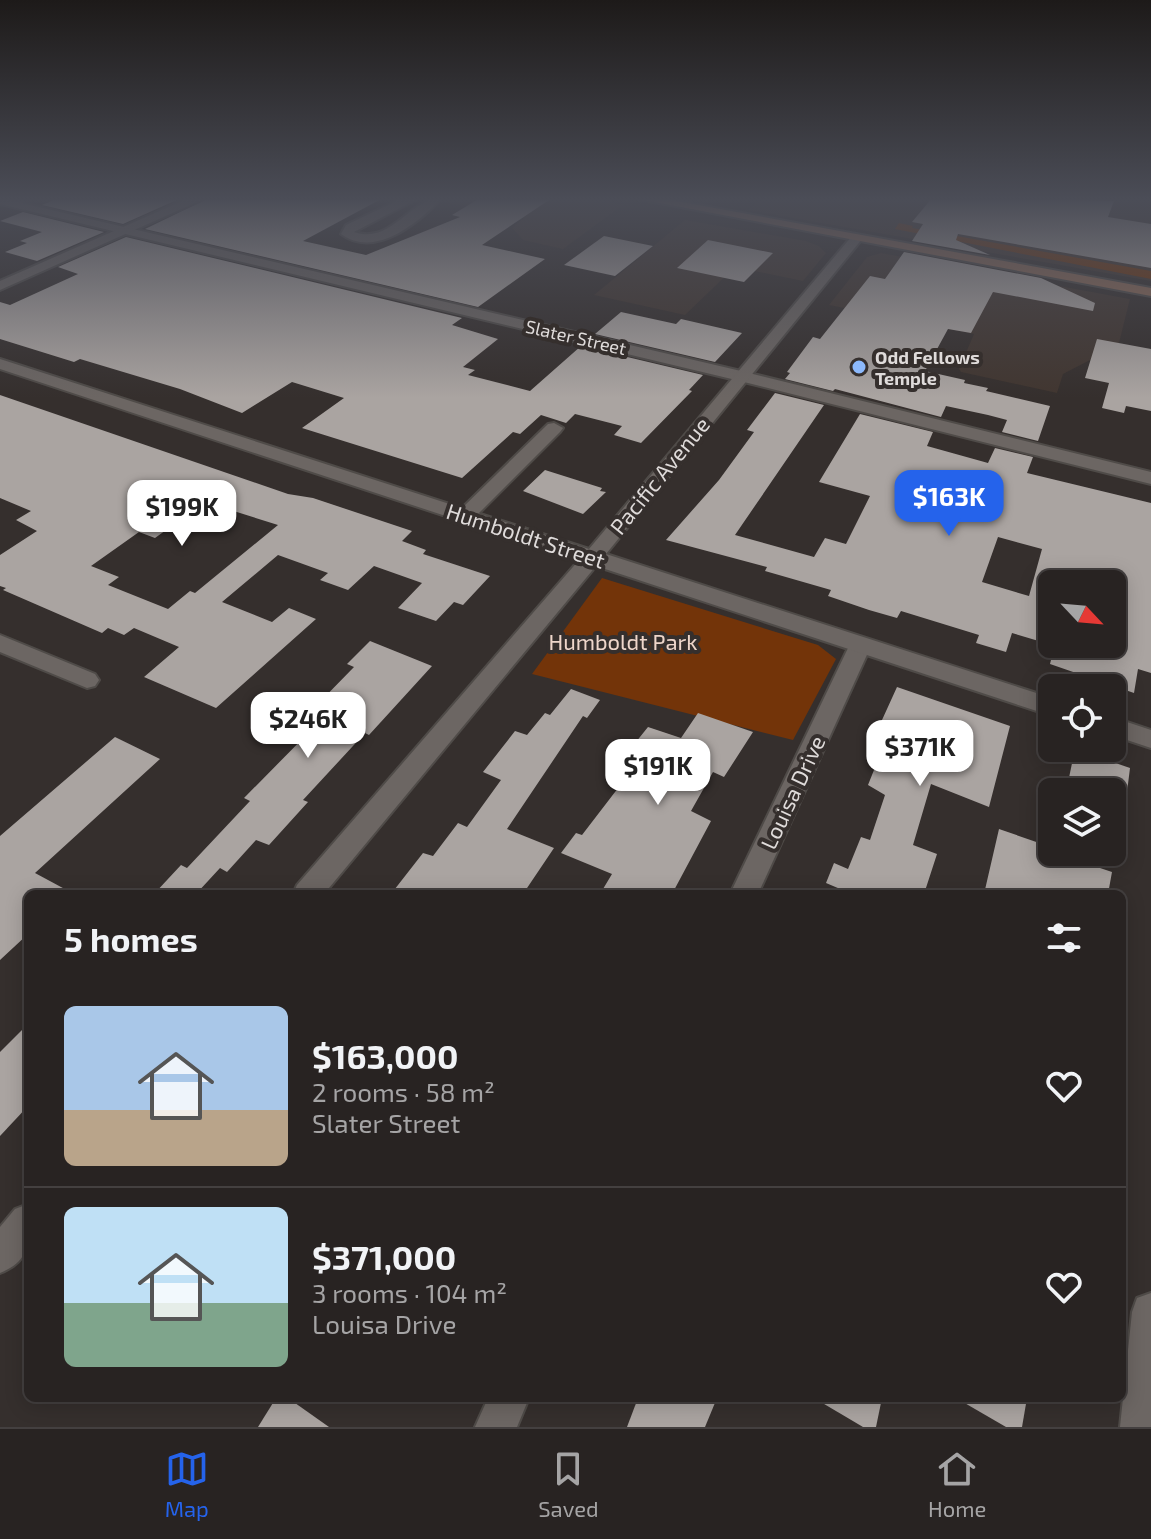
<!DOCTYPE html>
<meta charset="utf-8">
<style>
body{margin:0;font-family:"Exo 2",sans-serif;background:#302b2a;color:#f1f3f6;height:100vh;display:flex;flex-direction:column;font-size:30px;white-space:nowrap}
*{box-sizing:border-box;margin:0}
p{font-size:26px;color:#a5a4a5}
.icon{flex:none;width:44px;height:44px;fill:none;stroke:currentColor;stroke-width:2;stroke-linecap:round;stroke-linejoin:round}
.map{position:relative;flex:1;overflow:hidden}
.sheet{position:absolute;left:24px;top:890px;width:1102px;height:512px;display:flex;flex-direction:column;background:#282322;border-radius:12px;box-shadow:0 4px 20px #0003,0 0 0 2px #444040}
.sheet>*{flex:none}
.needle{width:52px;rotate:116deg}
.fabs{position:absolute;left:1038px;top:570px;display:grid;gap:16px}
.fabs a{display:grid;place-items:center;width:88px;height:88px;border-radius:12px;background:#282322;box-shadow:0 4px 20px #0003,0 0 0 2px #444040;font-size:40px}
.price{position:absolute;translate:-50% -68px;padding:0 18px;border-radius:16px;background:#fff;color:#222;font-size:26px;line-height:52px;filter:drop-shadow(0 2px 4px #0008)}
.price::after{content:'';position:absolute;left:50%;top:48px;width:24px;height:18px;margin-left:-12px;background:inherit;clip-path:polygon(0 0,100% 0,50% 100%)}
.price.on{background:#2563eb;color:#fff}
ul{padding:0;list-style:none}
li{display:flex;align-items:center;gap:24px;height:200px;padding:0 40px}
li+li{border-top:2px solid #444040}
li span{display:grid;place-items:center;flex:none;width:224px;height:160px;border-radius:12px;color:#555}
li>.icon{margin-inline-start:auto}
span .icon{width:96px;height:96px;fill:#fffc;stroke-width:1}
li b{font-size:34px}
h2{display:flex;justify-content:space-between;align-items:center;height:96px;padding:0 40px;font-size:34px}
.tabs{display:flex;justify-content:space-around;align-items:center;height:112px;border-top:2px solid #444040;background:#282322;font-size:22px;color:#a5a4a5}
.tabs a{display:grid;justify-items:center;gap:4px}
.tabs .on{color:#2563eb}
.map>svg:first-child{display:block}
.built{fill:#413630}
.green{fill:#733409}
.building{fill:#aaa4a1;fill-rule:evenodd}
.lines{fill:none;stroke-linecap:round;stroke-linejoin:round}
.minor-casing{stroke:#4f4b48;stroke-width:4}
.tertiary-casing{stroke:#4f4b48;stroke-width:4}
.secondary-casing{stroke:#4f4b48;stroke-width:4}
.minor{fill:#6c6663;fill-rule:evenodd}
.tertiary{fill:#6c6663;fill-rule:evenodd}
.secondary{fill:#8f6b57;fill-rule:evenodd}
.poi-dot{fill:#8cb9fc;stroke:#352f2d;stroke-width:3}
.labels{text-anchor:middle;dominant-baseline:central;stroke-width:8;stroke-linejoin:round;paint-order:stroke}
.far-street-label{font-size:18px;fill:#dfdbda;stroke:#352f2d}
.far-poi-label{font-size:18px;font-weight:bold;fill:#dfdbda;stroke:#352f2d;text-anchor:start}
.street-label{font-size:22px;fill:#dfdbda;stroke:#352f2d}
.park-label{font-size:22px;fill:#eed6ca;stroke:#352f2d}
</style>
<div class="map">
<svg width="1151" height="1427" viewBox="0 0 1151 1427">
<rect width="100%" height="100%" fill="#352f2d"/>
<g class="built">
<polygon points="448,198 590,198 623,205 563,249 523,240 512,228 524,218 444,202"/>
<polygon points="761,198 1151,198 1151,281 748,210"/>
<polygon points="685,220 806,241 819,246 826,253 803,281 735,267 685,315 594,295"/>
<polygon points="881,253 1130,299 1114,363 1092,359 1063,374 1057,393 961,372 959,369 974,334 829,305 867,257"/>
</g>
<g class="green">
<polygon points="899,223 913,226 912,228 1151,271 1151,279 895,229"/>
<polygon points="602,578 818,645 836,659 793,740 532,674"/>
</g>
<g class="building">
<polygon points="59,198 181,198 123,224 42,205"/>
<polygon points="209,198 383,198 303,241 366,255 460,217 452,215 480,198 552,198 482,245 545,259 478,307 145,229"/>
<polygon points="932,198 1114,201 1108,217 1151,224 1151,268 958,234 956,240 990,255 912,241 923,224 912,222"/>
<polygon points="23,212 104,232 37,261 5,252 27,243 20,241 42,232 0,221"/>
<polygon points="604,236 653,246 615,276 564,265"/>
<polygon points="126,237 462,318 452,325 498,339 463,367 475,370 468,375 530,391 581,346 703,375 689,390 692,391 641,443 614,435 622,426 575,414 566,423 541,415 520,434 513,432 462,478 302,428 344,398 292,382 242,413 180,389 80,359 74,362 0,339 0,302 10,305 78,274 58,267"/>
<polygon points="708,240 773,253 744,282 677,268"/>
<polygon points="904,252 1041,278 1095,303 1093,311 993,292 971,333 948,329 925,371 965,380 964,383 988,388 986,391 1050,406 1038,441 1002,432 1007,420 988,415 946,406 941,417 835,389 833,391 785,379 790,373 787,372 813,337 820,339 870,276 885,279"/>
<polygon points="621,312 676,324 681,319 742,333 715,362 595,334"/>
<polygon points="1097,339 1151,349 1151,411 1126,406 1124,413 1102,408 1109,383 1085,378"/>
<path d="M775 393 824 405 735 535 814 557 825 538 846 544 870 496 819 482 860 414 933 432 927 446 988 463 995 448 1033 457 1027 473 1151 503V673L1138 669 1134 693 1050 664 1055 644H1112V584H1052V645L1012 633 1006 652 976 643 979 635 901 611 897 618 869 610 828 596 831 590 765 571 767 567 666 540 719 480 754 432 747 430ZM998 537 1042 549 1029 596 982 582Z"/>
<path d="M0 395 288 494 313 498 412 531 402 541 426 550 423 554 490 576 463 605 454 602 436 621 398 608 422 583 374 566 348 590 320 580 328 573 278 555 222 602 272 622 289 608 316 619 216 708 144 677 179 647 134 628 124 635 108 628 102 633 3 590 6 588 0 586V555L37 531 16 520 31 511 0 498ZM205 502 278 525 195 593 190 591 168 609 108 585 119 577 91 566 139 532 155 538Z"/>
<polygon points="545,470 602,488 600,491 606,492 583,514 523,491"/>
<polygon points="370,641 432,666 369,735 365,733 303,800 308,802 269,845 256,840 227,872 220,868 196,894 154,894 181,865 187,868 250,801 244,798 325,716 312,710 354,667 347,664"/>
<polygon points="897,687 1010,726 989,807 931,784 913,845 937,854 924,894 852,894 826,883 834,863 848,869 861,837 870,840 885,795 868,785 888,735 877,731"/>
<polygon points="571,689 600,700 587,718 583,716 507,829 554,848 523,894 391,894 423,853 433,856 458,823 467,827 501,780 483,772 515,731 527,735 545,713 550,715"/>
<polygon points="698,713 753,732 724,777 713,772 691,811 711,821 672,894 600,894 612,874 561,853 576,833 582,835 625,779 611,773 648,727 681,738"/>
<polygon points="115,737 160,759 35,873 74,894 28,894 28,934 0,960 0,836"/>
<polygon points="1075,749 1130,768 1127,792 1066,792"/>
<polygon points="999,829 1045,845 1052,852 1112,872 1108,894 984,894"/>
<polygon points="28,1024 28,1106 0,1136 0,1052"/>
<polygon points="276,1398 288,1398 329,1427 258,1427"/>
<polygon points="638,1398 717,1398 705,1427 627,1427"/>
<polygon points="814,1398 882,1398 876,1427 863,1427"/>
<polygon points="956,1398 1027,1398 1022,1427 1006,1427"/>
</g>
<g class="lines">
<g class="minor-casing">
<g id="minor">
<polygon points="0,198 741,371 1151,472 1151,484 740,381 0,204"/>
<path d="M403 198H419L354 232C392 245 409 198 442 198 418 223 375 259 341 234L346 225Z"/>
<polygon points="554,423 563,428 560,432 472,520 458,520 455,516 458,512 548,424"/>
<polygon points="0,635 95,674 99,680 95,686 87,688 0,652"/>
<polygon points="860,638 868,641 871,646 758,894 730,894 849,646 852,641"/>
<polygon points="1151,1293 1151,1427 1120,1427 1132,1312 1137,1298"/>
<polygon points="488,1398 529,1398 517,1427 475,1427"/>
</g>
</g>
<g class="tertiary-casing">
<g id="tertiary">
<polygon points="189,198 206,198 0,290 0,281"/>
<polygon points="852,236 862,239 606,554 1052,698 1052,716 596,566 324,894 293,894 297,885 579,560 0,369 0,359 589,549"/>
<polygon points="1112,717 1151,730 1151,748 1112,735"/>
<path d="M28 1204C28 1236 35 1259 0 1273V1227L15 1209Z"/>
</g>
</g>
<g class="secondary-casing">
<polygon id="secondary" points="633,198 660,198 1151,288 1151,296"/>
</g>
<use href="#minor" class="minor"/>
<use href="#tertiary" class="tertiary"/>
<use href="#secondary" class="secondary"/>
</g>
<linearGradient id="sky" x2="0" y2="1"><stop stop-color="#1d1a19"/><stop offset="0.5" stop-color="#4b4d57"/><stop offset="1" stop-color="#4b4d57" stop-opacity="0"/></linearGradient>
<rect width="1151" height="398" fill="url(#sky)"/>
<circle class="poi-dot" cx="859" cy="367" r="8"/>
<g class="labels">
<g class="far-street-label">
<text transform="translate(576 337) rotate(13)">Slater Street</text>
</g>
<g class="far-poi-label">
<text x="875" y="357">Odd Fellows<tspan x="875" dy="21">Temple</tspan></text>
</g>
<g class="street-label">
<text transform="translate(659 475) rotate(-51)">Pacific Avenue</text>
<text transform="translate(526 535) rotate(18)">Humboldt Street</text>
<text transform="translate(792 792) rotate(-65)">Louisa Drive</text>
</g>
<g class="park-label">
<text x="623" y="641">Humboldt Park</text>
</g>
</g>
</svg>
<div class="fabs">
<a><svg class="needle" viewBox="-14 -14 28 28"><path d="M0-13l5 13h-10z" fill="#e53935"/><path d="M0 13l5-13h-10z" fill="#a5a4a5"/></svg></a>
<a><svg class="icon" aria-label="locate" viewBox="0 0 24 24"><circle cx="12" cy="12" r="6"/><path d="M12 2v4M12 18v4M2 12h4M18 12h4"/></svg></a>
<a><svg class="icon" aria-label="layers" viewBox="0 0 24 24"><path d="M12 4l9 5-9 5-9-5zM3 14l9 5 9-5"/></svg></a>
</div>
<b class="price on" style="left:949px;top:538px">$163K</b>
<b class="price" style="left:182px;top:548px">$199K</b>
<b class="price" style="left:308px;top:760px">$246K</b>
<b class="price" style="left:920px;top:788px">$371K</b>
<b class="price" style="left:658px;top:807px">$191K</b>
<section class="sheet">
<h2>5 homes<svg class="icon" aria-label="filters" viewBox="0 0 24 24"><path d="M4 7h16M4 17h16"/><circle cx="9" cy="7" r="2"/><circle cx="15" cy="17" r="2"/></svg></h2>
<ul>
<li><span style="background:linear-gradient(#a9c7e8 65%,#b9a48a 0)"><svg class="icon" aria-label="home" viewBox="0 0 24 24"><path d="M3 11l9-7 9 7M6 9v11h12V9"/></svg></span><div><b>$163,000</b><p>2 rooms · 58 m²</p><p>Slater Street</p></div><svg class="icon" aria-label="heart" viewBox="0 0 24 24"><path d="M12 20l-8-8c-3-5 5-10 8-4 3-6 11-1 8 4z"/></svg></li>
<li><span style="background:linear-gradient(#bfe0f5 60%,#7fa58c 0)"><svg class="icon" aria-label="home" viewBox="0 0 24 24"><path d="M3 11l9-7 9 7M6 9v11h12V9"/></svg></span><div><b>$371,000</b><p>3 rooms · 104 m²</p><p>Louisa Drive</p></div><svg class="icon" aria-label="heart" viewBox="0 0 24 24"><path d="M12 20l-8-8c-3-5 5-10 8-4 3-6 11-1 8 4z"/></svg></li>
</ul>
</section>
</div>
<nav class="tabs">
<a class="on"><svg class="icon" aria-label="map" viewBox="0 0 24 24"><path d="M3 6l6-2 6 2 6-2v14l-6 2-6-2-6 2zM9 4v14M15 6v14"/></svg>Map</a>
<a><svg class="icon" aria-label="saved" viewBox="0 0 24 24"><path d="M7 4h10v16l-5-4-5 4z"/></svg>Saved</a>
<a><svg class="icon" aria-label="home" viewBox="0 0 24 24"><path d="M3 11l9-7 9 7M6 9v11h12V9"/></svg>Home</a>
</nav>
